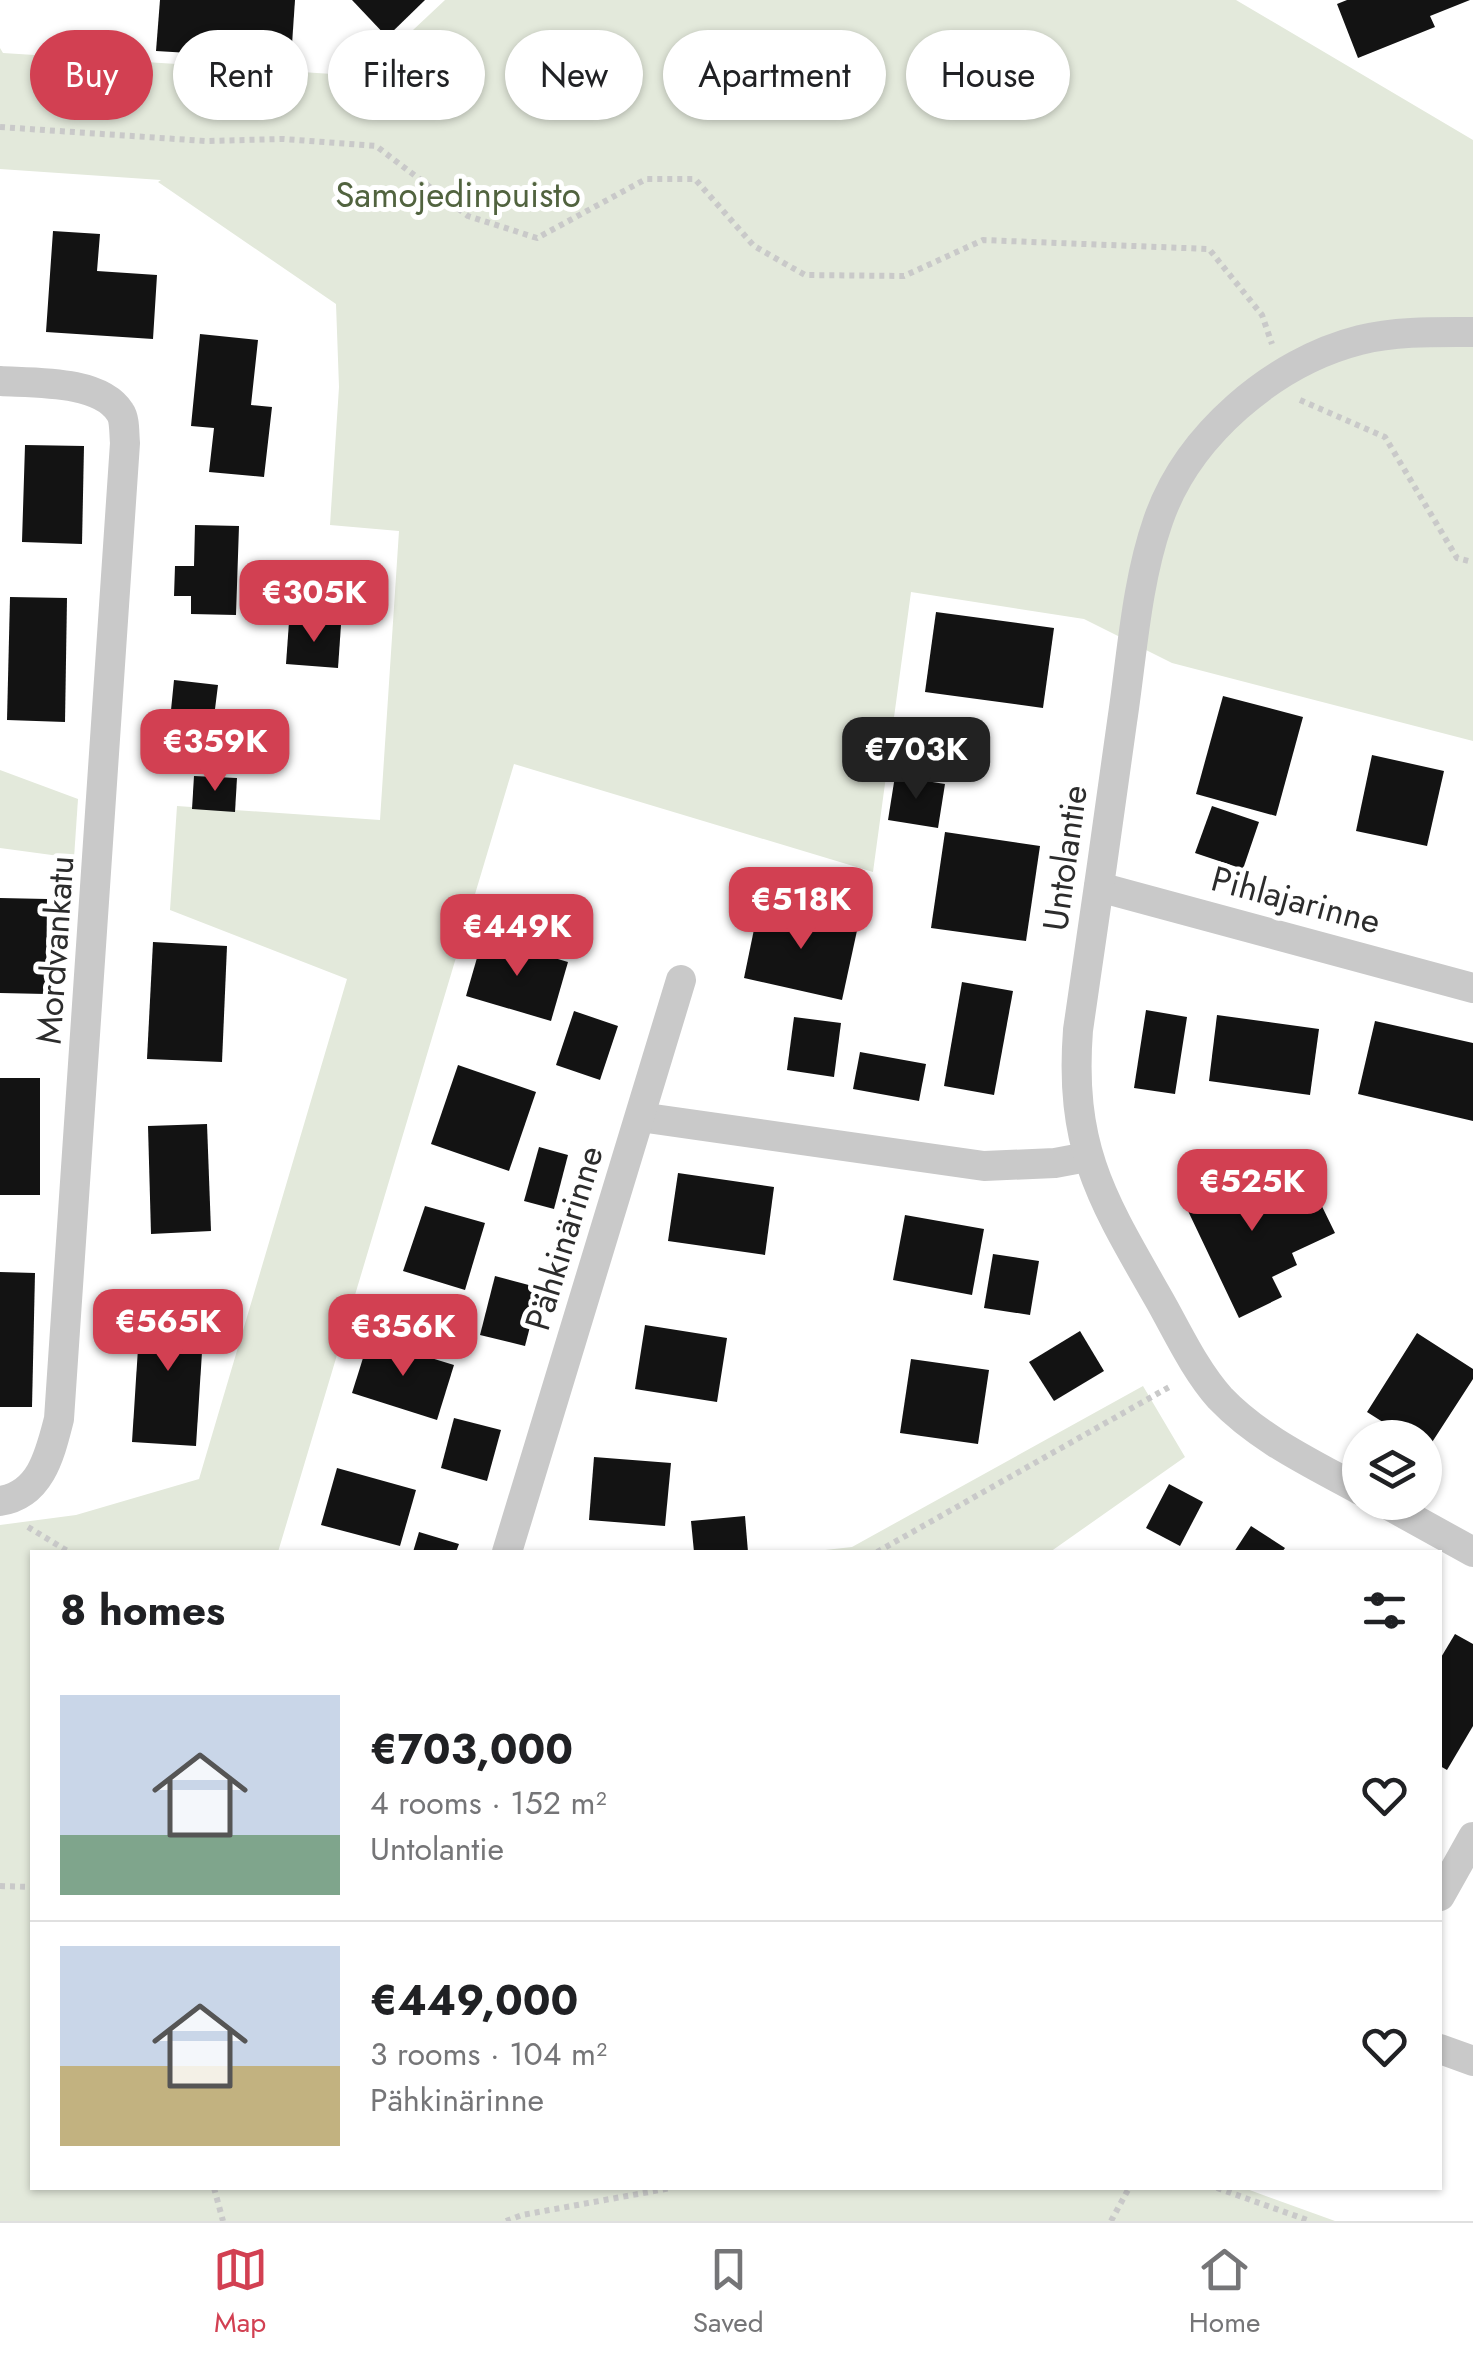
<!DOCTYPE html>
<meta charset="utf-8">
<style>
body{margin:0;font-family:Jost,sans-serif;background:#f6f6f6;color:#202124;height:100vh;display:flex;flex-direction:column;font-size:38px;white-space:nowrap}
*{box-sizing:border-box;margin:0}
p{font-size:32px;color:#757577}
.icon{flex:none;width:55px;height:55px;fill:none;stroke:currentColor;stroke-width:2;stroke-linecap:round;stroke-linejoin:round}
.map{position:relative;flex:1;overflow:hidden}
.drawer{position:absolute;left:30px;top:1550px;width:1412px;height:640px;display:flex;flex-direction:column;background:#fff;border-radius:0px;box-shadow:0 2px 8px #0004}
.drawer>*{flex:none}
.top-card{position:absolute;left:30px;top:30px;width:1415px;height:90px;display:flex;gap:20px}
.tools{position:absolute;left:1342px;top:1420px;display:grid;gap:20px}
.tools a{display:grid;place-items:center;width:100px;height:100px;border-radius:50%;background:#fff;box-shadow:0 2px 8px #0004;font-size:50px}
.price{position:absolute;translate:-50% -85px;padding:0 22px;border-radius:20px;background:#d24052;color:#fff;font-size:32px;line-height:65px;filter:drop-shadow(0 2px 5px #0008)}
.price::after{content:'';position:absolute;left:50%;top:60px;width:30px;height:22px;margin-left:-15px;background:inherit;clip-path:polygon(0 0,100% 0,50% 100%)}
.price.active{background:#222;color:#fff}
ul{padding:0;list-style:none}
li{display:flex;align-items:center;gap:30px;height:250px;padding:0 30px}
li+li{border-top:2px solid #e0e0e0}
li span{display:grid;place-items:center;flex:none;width:280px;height:200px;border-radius:0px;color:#555}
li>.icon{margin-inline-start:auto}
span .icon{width:120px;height:120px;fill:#fffc;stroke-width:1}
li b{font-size:42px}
h2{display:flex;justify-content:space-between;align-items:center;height:120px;padding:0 30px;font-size:42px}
.tag{padding:0 35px;border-radius:45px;background:#fff;box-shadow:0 2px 8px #0004;font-size:35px;line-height:90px}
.tag.active{background:#d24052;color:#fff}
.dock{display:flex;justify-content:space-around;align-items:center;height:140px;border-top:2px solid #e0e0e0;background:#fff;font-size:28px;color:#757577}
.dock a{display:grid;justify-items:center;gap:5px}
.dock .active{color:#d24052}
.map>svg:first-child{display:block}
.green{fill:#e3e9db}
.building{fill:#131313}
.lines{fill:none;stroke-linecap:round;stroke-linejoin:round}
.path{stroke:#c9c9c9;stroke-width:6;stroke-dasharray:5 5;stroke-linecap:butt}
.minor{stroke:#c9c9c9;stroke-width:30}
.labels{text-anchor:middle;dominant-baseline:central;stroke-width:10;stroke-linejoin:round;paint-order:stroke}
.park-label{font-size:35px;fill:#51633f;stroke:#fff}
.street-label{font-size:35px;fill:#2c2c2c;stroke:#fff}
</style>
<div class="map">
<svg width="1473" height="2221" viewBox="0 0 1473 2221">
<rect width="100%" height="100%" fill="#fff"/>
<g class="green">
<polygon points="445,0 1236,0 1473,140 1473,741 1172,663 1084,619 911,592 873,872 514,764 278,1552 32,1552 32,2188 1244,2188 1335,2221 0,2221 0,1525 76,1515 199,1479 347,979 170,910 177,806 380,820 399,531 330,525 339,387 336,304 158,182 161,180 0,169 0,48 3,53 364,76"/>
<polygon points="0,770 78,799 74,858 0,848"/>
<polygon points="1143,1386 1185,1457 1050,1552 807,1552 852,1547"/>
</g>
<g class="building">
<polygon points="160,0 295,0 291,59 156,51"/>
<polygon points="352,0 425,0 387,37"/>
<polygon points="1347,0 1470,0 1430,16 1435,27 1358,58 1337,4"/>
<polygon points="53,231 100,234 97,271 157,275 153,339 46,332"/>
<polygon points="200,334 258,340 251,405 272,407 264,477 209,472 214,428 191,426"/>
<polygon points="25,445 84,446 82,544 22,542"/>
<polygon points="195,525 239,526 236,615 191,614 191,596 174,596 175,566 194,566"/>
<polygon points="10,597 67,598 65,722 7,720"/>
<polygon points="936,612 1054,628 1043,708 925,692"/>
<polygon points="289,622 341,625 338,668 286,664"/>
<polygon points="174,680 218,685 215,709 228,711 222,766 166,760"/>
<polygon points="1223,696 1303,717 1276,816 1196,794"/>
<polygon points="1372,755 1444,771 1427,846 1356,831"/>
<polygon points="194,776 237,778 235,812 192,809"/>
<polygon points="895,776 945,784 938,828 888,820"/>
<polygon points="1212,806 1259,822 1243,869 1195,853"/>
<polygon points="945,832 1040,846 1026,941 931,928"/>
<polygon points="0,898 47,899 46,994 0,993"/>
<polygon points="759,905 858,926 842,1000 744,978"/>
<polygon points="483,937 568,962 551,1021 466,996"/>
<polygon points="153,942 227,946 222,1062 147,1059"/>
<polygon points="962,982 1013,991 994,1095 944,1086"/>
<polygon points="1146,1010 1187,1017 1175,1094 1134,1088"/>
<polygon points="574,1011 618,1026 600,1080 556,1065"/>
<polygon points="1217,1015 1319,1029 1310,1095 1209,1081"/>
<polygon points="794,1017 841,1023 834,1077 787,1070"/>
<polygon points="1375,1021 1473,1043 1473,1121 1358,1094"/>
<polygon points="860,1052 926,1064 919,1101 853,1089"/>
<polygon points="458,1065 536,1092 509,1171 431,1144"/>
<rect x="0" y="1078" width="40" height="117"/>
<polygon points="207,1124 211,1231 151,1234 148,1126"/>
<polygon points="539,1147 568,1155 554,1209 524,1201"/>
<polygon points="1245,1160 1269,1211 1314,1190 1335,1233 1292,1253 1297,1265 1272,1277 1282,1297 1239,1318 1179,1192"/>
<polygon points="678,1173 774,1187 765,1255 668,1241"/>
<polygon points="425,1206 485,1223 465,1290 403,1271"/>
<polygon points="905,1215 984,1229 972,1295 893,1280"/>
<polygon points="993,1254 1039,1261 1030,1315 984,1308"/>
<polygon points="0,1272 35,1273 32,1407 0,1407"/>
<polygon points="495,1276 540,1288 525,1346 480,1335"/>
<polygon points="141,1301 205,1305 196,1446 132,1442"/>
<polygon points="645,1325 727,1338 717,1402 635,1389"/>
<polygon points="1080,1331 1104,1371 1054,1401 1029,1362"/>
<polygon points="1417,1333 1473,1369 1473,1379 1427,1450 1425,1438 1408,1438 1367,1412"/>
<polygon points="369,1339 454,1365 437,1420 352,1393"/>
<polygon points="911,1359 989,1370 978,1444 900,1433"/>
<polygon points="454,1418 501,1430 487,1481 441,1468"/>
<polygon points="594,1457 671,1463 665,1526 589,1520"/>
<polygon points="337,1468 416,1490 400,1546 321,1525"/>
<polygon points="1169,1484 1203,1502 1180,1546 1146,1528"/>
<polygon points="745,1516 748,1552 694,1552 691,1521"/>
<polygon points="1251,1526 1285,1548 1282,1552 1234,1552"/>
<polygon points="419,1532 459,1544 456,1552 413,1552"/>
<polygon points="1455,1634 1473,1644 1473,1726 1447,1770 1440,1766 1440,1659"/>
</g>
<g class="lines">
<g class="path">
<polyline points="0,127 205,141 284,139 376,146 468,216 537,238 646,179 695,179 754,246 805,275 904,276 983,240 1209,249 1262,315 1272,344"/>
<polyline points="1300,400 1385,437 1457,558 1473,562"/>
<polyline points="28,1527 69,1552"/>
<polyline points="877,1552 1171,1386"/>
<polyline points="0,1886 32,1887"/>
<polyline points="214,2188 223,2221"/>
<polyline points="1217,2188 1310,2221"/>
<polyline points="506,2221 522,2215 671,2188"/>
<polyline points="1111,2221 1129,2188"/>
</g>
<g class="minor">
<path d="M0 381C34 383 100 380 120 412 125 419 124 433 125 443L59 1419C50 1454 41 1495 0 1501"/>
<polyline points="1099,887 1473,988"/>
<polyline points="640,1117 984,1166 1055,1163 1087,1157"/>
<path d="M1360 1490C1311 1463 1259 1439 1220 1398 1195 1370 1178 1333 1160 1301 1103 1201 1069 1150 1078 1030 1093 927 1108 825 1122 722 1132 656 1136 584 1158 521 1187 436 1273 362 1360 340 1397 331 1435 332 1473 332"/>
<polyline points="1383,1502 1473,1552"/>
<polyline points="507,1552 681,980"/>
<polyline points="1440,1896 1473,1837"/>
<polyline points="1440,2049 1473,2061"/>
</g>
</g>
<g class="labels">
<g class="park-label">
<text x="458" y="195">Samojedinpuisto</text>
</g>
<g class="street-label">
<text transform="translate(1065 858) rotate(-82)">Untolantie</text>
<text transform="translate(1296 900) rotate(15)">Pihlajarinne</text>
<text transform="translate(55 950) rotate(-86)">Mordvankatu</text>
<text transform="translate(564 1238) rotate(-73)">Pähkinärinne</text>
</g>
</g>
</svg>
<div class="tools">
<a><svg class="icon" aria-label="layers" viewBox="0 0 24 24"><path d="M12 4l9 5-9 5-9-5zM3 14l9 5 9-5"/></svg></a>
</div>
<b class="price" style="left:314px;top:645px">€305K</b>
<b class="price" style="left:215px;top:794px">€359K</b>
<b class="price active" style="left:916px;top:802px">€703K</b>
<b class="price" style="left:801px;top:952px">€518K</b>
<b class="price" style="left:517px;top:979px">€449K</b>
<b class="price" style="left:1252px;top:1234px">€525K</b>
<b class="price" style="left:168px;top:1374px">€565K</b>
<b class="price" style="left:403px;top:1379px">€356K</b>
<div class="top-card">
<a class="tag active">Buy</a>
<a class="tag">Rent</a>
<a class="tag">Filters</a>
<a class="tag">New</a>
<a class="tag">Apartment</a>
<a class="tag">House</a>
</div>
<section class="drawer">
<h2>8 homes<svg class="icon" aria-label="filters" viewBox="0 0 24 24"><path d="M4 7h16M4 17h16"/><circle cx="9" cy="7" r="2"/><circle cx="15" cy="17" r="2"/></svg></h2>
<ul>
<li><span style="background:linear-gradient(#c9d6e8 70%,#7fa58c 0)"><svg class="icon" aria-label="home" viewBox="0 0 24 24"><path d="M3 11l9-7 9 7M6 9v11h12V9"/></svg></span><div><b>€703,000</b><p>4 rooms · 152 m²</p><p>Untolantie</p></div><svg class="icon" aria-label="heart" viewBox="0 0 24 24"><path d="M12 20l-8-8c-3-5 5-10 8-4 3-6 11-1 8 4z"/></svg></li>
<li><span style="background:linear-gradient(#c9d6e8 60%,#c2b280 0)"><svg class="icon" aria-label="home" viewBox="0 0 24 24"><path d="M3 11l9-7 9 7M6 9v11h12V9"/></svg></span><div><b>€449,000</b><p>3 rooms · 104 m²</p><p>Pähkinärinne</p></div><svg class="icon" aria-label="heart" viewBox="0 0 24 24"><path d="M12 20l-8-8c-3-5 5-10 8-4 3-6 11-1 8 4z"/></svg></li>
</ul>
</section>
</div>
<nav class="dock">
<a class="active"><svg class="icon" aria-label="map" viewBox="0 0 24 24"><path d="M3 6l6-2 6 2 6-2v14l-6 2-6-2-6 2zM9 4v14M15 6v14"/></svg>Map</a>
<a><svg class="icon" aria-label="saved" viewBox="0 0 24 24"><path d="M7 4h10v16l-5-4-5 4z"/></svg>Saved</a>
<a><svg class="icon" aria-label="home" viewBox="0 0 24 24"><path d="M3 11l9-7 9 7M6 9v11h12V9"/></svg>Home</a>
</nav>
